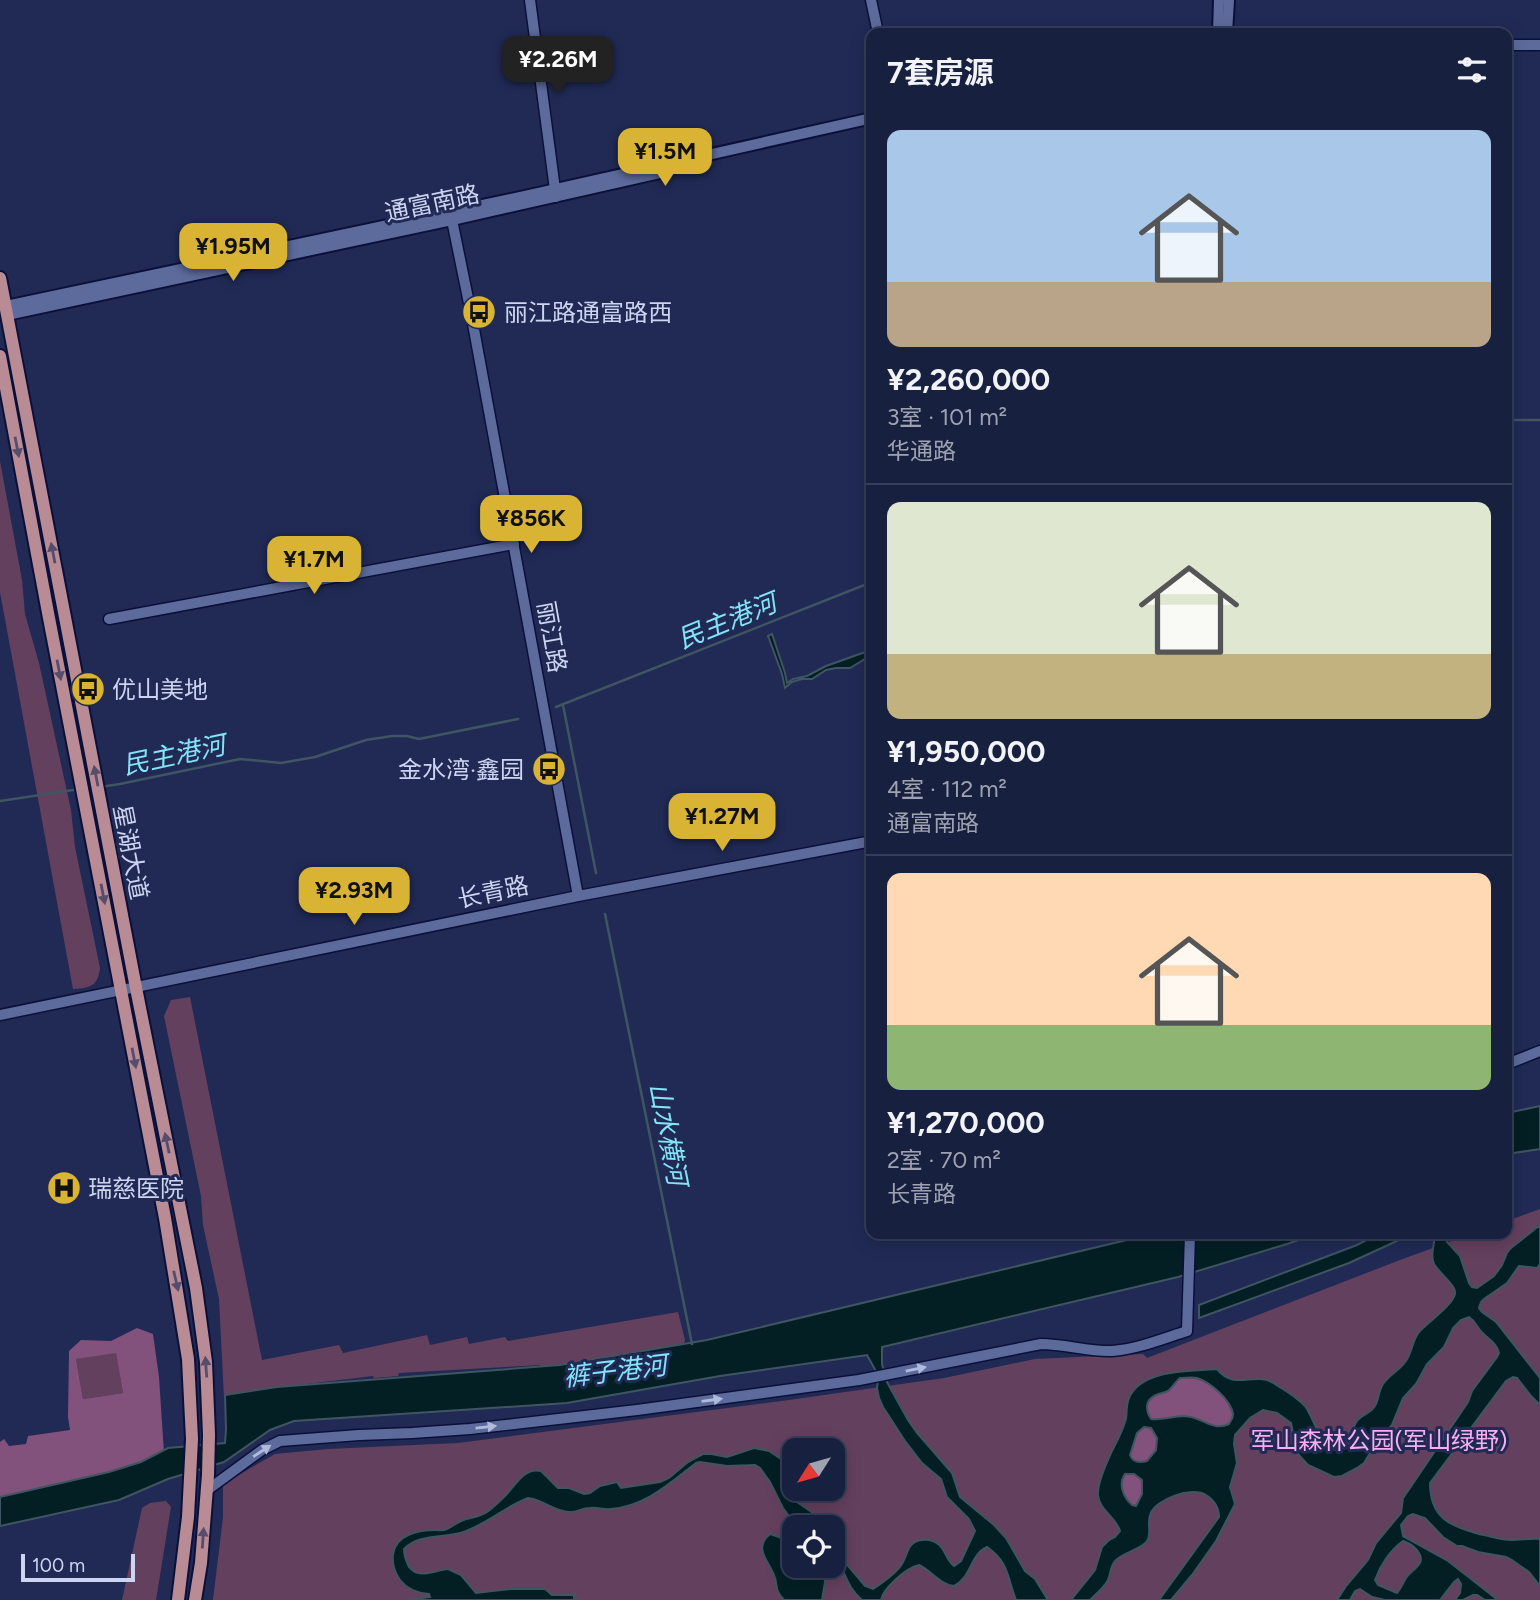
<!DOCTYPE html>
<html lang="zh">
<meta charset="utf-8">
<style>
body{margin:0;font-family:Figtree,"Noto Sans SC",sans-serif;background:#252d4b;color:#f1f3f6;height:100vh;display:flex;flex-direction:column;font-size:26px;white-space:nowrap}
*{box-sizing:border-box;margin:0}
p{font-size:23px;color:#9fa3b1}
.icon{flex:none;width:38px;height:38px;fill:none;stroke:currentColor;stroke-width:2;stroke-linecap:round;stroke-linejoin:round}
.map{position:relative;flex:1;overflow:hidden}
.panel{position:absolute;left:866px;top:28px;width:646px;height:1211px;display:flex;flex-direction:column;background:#182040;border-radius:14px;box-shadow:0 4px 18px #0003,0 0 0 2px #363e59}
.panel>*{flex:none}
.needle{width:46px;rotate:233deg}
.fabs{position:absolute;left:782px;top:1438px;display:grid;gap:14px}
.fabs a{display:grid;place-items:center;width:63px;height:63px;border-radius:14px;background:#182040;box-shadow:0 4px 18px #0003,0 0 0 2px #363e59;font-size:35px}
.scale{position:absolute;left:21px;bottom:18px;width:114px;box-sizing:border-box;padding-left:7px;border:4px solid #cbd4f0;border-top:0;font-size:19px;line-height:24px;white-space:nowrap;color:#cbd4f0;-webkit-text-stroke:5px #202a55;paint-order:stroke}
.price{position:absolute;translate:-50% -60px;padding:0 16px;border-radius:14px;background:#d9b334;color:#111;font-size:23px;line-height:46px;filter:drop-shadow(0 2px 4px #0008)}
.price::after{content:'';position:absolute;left:50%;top:42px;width:21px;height:16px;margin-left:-10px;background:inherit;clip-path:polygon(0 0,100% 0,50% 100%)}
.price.current{background:#222;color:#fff}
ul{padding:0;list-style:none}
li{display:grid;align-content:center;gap:14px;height:371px;padding:0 21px}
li+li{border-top:2px solid #363e59}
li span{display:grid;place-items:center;height:217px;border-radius:14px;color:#555}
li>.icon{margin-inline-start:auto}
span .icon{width:126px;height:126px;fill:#fffc;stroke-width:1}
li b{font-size:30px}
h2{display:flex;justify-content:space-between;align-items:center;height:84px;padding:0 21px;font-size:30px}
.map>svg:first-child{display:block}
.green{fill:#64405f;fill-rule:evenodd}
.forest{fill:#83527c;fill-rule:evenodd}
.water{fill:#031f24;stroke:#3f5561;stroke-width:2;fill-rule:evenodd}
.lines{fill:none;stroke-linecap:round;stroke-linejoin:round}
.stream{stroke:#3f5561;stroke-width:2.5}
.tertiary-casing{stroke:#0b1039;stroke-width:13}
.secondary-casing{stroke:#0b1039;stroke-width:14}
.primary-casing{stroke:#0b1039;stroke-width:16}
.tertiary{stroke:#5d6b9c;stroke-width:10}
.secondary{stroke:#5d6b9c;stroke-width:10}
.primary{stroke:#b98b95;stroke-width:12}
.oneway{fill:#564c6b}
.oneway2{fill:#b0badb}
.labels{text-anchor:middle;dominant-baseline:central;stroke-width:6;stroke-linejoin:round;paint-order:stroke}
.street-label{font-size:24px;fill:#cbd4f0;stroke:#202a55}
.poi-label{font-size:24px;fill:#cbd4f0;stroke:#202a55;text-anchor:start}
.park-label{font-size:24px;fill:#f9afef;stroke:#202a55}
.water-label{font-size:26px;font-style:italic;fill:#83e4f7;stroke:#202a55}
</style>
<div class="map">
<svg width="1540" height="1600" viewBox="0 0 1540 1600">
<rect width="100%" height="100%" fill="#202a55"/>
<g class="green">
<path d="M0 461 22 580 25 614 39 663 71 810 75 847 100 968C98 986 90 988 73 989L0 592Z"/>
<polygon points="190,997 262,1360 339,1345 343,1353 427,1335 430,1345 467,1337 469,1344 505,1337 508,1341 678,1312 685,1340 684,1343 679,1347 554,1366 541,1368 540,1365 399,1373 398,1376 374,1378 373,1376 298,1385 224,1397 219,1299 203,1225 201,1196 164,1016 171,1000"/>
<path d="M1540 1209V1600H213L223 1517V1484L275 1454 328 1449 458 1443 789 1400 944 1378 1035 1359 1143 1354 1147 1358 1400 1260 1471 1234H1507V1221ZM794 1451H833V1489H794ZM794 1528H833V1566H794Z"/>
<polygon points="116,1352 123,1393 83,1399 76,1359"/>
<polygon points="166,1501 171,1507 156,1600 122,1600 142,1508 150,1503"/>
</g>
<g class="forest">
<path d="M137 1328 153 1334 159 1377 164 1453 159 1464 0 1500V1442L4 1439 9 1446 26 1444 28 1436 70 1430 68 1417 69 1351 81 1340 111 1341ZM116 1353 123 1393 83 1399 76 1359Z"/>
<path d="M1180 1378C1207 1377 1224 1390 1233 1416L1229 1425C1212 1431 1206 1419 1191 1417 1176 1415 1164 1421 1151 1419 1145 1410 1145 1400 1156 1395 1160 1393 1164 1393 1167 1391 1172 1388 1175 1382 1180 1378Z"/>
<path d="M1144 1427C1166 1431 1160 1463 1136 1462L1130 1456 1137 1433Z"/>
<path d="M1128 1473C1147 1476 1146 1496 1134 1506 1123 1500 1118 1485 1125 1474Z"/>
</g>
<g class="water">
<polygon points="772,634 785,673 787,683 793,679 807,676 826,666 871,650 871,659 865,659 850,668 836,668 826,670 812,679 802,679 792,682 785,688 782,674 768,636"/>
<polygon points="1540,1106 1540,1149 1507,1154 1507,1113"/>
<path d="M1540 1225V1264L1537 1268 1519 1266 1507 1283 1484 1299 1481 1302 1479 1308 1482 1312 1496 1322 1540 1378V1405L1531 1396 1517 1378 1513 1377 1506 1381 1430 1483C1430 1518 1450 1526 1479 1534 1490 1536 1501 1540 1512 1540 1521 1540 1531 1538 1540 1539V1586L1529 1572 1512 1560 1506 1557 1478 1552 1462 1546H1457L1443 1537 1425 1518 1413 1514 1408 1516 1401 1525 1403 1536 1448 1561 1498 1600H1485L1477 1595H1473L1463 1600H1455L1460 1593 1461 1584 1458 1579 1454 1582 1440 1600H1385L1372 1597 1360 1589 1355 1591 1350 1600H1337L1346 1586 1368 1560 1376 1543 1401 1513 1403 1498 1410 1488 1468 1402 1472 1391 1497 1357 1499 1353C1496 1341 1487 1339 1480 1330 1476 1325 1475 1321 1469 1317L1461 1320 1453 1328 1444 1347 1427 1364 1416 1384 1403 1398 1392 1425 1378 1440 1364 1463 1357 1468 1342 1476 1334 1477 1308 1465 1297 1453 1291 1423 1277 1413 1263 1410 1250 1418 1235 1435 1234 1444 1237 1463 1230 1487 1235 1504 1216 1541 1192 1575 1171 1600H1159L1219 1517C1219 1507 1214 1500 1206 1495 1192 1486 1155 1499 1150 1515 1147 1523 1152 1534 1147 1541 1142 1549 1124 1552 1116 1560 1110 1566 1111 1573 1108 1580 1104 1588 1096 1594 1090 1600H1071L1095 1570 1102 1547 1109 1540 1115 1537 1120 1531C1116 1517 1099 1510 1098 1495 1097 1482 1111 1452 1118 1439 1121 1433 1124 1426 1126 1419 1127 1412 1126 1405 1129 1398 1141 1369 1190 1371 1217 1369 1236 1392 1254 1370 1275 1384 1285 1390 1297 1397 1305 1406 1314 1417 1321 1452 1339 1450 1355 1449 1349 1431 1357 1421 1362 1414 1373 1413 1376 1404 1379 1397 1379 1390 1383 1384 1389 1375 1400 1370 1406 1361 1412 1353 1412 1341 1419 1332 1427 1323 1452 1306 1455 1294 1457 1286 1439 1273 1434 1264 1429 1253 1436 1245 1434 1234H1444L1447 1242 1460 1256 1469 1283 1472 1287 1477 1288 1494 1276 1502 1265 1507 1253 1511 1248ZM1180 1378C1185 1378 1192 1377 1197 1378 1210 1382 1231 1400 1233 1414 1233 1419 1231 1420 1229 1424 1214 1431 1205 1420 1191 1417 1177 1414 1164 1421 1151 1419 1145 1410 1145 1400 1156 1395 1160 1393 1164 1393 1168 1391 1172 1388 1175 1382 1180 1378ZM1144 1427 1151 1428 1157 1438 1156 1450 1147 1461C1140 1463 1133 1463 1130 1455L1137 1433ZM1125 1474H1134L1142 1480V1494L1136 1506 1132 1505C1123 1497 1118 1484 1125 1474ZM1403 1541C1409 1543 1413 1545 1417 1550 1428 1564 1413 1568 1406 1578 1403 1583 1401 1588 1397 1593L1378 1585 1375 1580C1380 1566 1390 1550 1403 1541Z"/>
<path d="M1152 1234H1316L1287 1244 1178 1277 882 1347V1364L887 1382 908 1420 917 1433 952 1473 960 1497 994 1525 1006 1538 1025 1571 1035 1579 1048 1600H1016C1007 1577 1009 1562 987 1547 970 1554 972 1577 954 1586 939 1584 932 1571 919 1565 906 1568 883 1588 881 1600H862C848 1588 848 1579 839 1564 835 1558 833 1556 833 1548L865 1586 873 1589C882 1583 892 1576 899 1568 909 1557 905 1542 922 1540 929 1539 933 1540 938 1544 946 1550 946 1560 954 1566L961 1561 975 1531 969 1519 947 1497 941 1479 922 1463 905 1441 883 1407 879 1398 877 1388 878 1381 877 1373 867 1355 720 1376 567 1403 294 1421 270 1430 224 1462 168 1479 119 1500 0 1526V1497L109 1472 141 1462 168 1448 225 1443 226 1429 225 1395 277 1387 560 1365 707 1340Z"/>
<polygon points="1378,1234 1412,1234 1349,1263 1199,1318 1199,1305 1357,1245"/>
<path d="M754 1448 769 1451 781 1459 784 1464 790 1495 797 1502 813 1513 820 1528H802L789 1516 783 1508 770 1482 760 1468 755 1465 727 1466 700 1462 696 1463C670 1483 646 1506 611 1509 604 1510 597 1507 590 1508 582 1508 576 1513 569 1512 555 1512 544 1500 528 1498 504 1507 487 1525 460 1533 442 1538 418 1534 404 1549 404 1556 406 1561 409 1567 419 1580 435 1570 448 1569L461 1575 476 1593 511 1589H545L552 1595H574V1599L582 1600H408L430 1597 429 1594C418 1593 407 1589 400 1580 395 1573 392 1563 393 1554 396 1534 419 1530 436 1530 441 1530 442 1531 447 1529 452 1527 456 1523 461 1521 470 1517 478 1518 487 1512 494 1507 501 1500 507 1494 516 1484 525 1467 541 1471L558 1488H569L584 1494 590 1493 600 1486 617 1482 621 1488 660 1482 669 1478 688 1462 703 1454H711L727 1457Z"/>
<path d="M770 1534 779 1537 794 1548V1566H824L825 1582 822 1600H784C773 1588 779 1587 774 1575 768 1560 753 1548 770 1534Z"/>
</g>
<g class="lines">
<g class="stream">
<polyline points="1507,420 1540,420"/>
<polyline points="563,705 596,873"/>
<polyline points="556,707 872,582"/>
<polyline points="100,787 120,784 240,759 281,763 315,757 366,740 392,736 407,736 419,739 518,719"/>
<polyline points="0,801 80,789"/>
<polyline points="605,914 692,1344"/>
</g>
<g class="tertiary-casing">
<g id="tertiary">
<polyline points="530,0 556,197"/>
<polyline points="871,0 878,33"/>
<polyline points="1507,45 1540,45"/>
<polyline points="452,220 471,313 578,896"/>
<polyline points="109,619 514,544"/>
<polyline points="0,1015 578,896 872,841"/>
<polyline points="1507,1064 1540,1051"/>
<path d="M206 1491 262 1450 280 1441 359 1435 412 1433 470 1429 637 1410 859 1380 1041 1344C1065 1344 1089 1352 1112 1351 1138 1349 1162 1339 1187 1331L1190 1234"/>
</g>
</g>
<g class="secondary-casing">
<g id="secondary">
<polyline points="1218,33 1219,0"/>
<polyline points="1227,33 1229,0"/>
<polyline points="6,306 525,196 872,118"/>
<polyline points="7,315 452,220 664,172"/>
</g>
</g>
<g class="primary-casing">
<g id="primary">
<polyline points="0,278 136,988 196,1288 206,1362 209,1435 208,1475 201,1563 195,1600"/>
<polyline points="0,356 49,618 165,1218 188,1359 192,1439 188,1517 178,1600"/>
</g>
</g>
<use href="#tertiary" class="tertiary"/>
<use href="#secondary" class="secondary"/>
<use href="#primary" class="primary"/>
</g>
<defs><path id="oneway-solid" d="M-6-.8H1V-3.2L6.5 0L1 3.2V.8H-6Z" transform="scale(1.75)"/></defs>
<g class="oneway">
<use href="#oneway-solid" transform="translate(17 447) rotate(79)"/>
<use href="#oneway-solid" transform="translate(53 553) rotate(-101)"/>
<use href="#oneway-solid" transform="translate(59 670) rotate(79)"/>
<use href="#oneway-solid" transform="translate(96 776) rotate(-101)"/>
<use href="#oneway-solid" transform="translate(103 894) rotate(79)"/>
<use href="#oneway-solid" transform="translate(134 1058) rotate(79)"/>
<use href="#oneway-solid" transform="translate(167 1143) rotate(-102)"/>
<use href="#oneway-solid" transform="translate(176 1281) rotate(77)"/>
<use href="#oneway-solid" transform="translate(206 1367) rotate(-94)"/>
<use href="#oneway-solid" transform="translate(203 1538) rotate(-86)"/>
</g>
<g class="oneway2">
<use href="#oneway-solid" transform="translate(916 1369) rotate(-12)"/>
<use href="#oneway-solid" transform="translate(712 1400) rotate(-8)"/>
<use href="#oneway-solid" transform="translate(486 1427) rotate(-6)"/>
<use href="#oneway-solid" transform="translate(262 1451) rotate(-33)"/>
</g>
<defs>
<g id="bus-disc" transform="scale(1.75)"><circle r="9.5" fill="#d9b334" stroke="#202a55"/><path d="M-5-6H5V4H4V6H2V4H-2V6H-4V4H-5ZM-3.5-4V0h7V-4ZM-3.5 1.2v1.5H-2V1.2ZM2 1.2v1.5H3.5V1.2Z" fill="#111"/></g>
<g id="hospital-disc" transform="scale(1.75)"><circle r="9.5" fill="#d9b334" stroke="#202a55"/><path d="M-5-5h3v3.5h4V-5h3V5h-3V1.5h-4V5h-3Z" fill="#111"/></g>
</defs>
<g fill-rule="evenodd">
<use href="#bus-disc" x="479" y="312"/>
<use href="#bus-disc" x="88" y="689"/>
<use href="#bus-disc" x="549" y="769"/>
<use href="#hospital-disc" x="64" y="1188"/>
</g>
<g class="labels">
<g class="street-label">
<text transform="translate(432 203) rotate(-12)">通富南路</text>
<text transform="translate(552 637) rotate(80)">丽江路</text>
<text transform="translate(131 852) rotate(79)">星湖大道</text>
<text transform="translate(493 892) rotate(-12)">长青路</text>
</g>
<g class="poi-label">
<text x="504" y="312">丽江路通富路西</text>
<text x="112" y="689">优山美地</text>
<text x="524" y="769" text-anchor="end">金水湾·鑫园</text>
<text x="88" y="1188">瑞慈医院</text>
</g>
<g class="park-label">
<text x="1379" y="1440">军山森林公园(军山绿野)</text>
</g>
<g class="water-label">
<text transform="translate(727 621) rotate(-22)">民主港河</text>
<text transform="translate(174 755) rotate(-12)">民主港河</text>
<text transform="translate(668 1134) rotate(79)">山水横河</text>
<text transform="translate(615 1371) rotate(-7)">裤子港河</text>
</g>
</g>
</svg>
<div class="fabs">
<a><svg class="needle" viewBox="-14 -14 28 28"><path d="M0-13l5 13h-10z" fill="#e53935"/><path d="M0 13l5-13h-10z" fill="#9fa3b1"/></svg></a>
<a><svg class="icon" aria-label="locate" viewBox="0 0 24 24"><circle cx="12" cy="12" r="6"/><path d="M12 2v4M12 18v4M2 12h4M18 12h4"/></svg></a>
</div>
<div class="scale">100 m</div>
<b class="price current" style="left:558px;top:96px">¥2.26M</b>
<b class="price" style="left:665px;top:188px">¥1.5M</b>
<b class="price" style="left:233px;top:283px">¥1.95M</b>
<b class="price" style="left:531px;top:555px">¥856K</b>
<b class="price" style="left:314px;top:596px">¥1.7M</b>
<b class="price" style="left:722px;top:853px">¥1.27M</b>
<b class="price" style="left:354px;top:927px">¥2.93M</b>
<section class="panel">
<h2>7套房源<svg class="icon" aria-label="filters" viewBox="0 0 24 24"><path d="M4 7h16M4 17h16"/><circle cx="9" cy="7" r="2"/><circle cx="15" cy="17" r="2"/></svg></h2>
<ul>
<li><span style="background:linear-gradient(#a9c7e8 70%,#b9a48a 0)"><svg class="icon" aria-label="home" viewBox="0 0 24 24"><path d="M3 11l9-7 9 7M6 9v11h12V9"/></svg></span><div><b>¥2,260,000</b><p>3室 · 101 m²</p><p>华通路</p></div></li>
<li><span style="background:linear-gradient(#dfe7d0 70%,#c2b280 0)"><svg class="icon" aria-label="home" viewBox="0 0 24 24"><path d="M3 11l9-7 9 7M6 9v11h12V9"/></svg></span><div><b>¥1,950,000</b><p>4室 · 112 m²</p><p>通富南路</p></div></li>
<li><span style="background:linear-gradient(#ffd9b3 70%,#8fb573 0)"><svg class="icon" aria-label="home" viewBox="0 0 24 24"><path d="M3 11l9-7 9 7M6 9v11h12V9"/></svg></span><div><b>¥1,270,000</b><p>2室 · 70 m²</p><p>长青路</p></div></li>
</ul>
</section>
</div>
